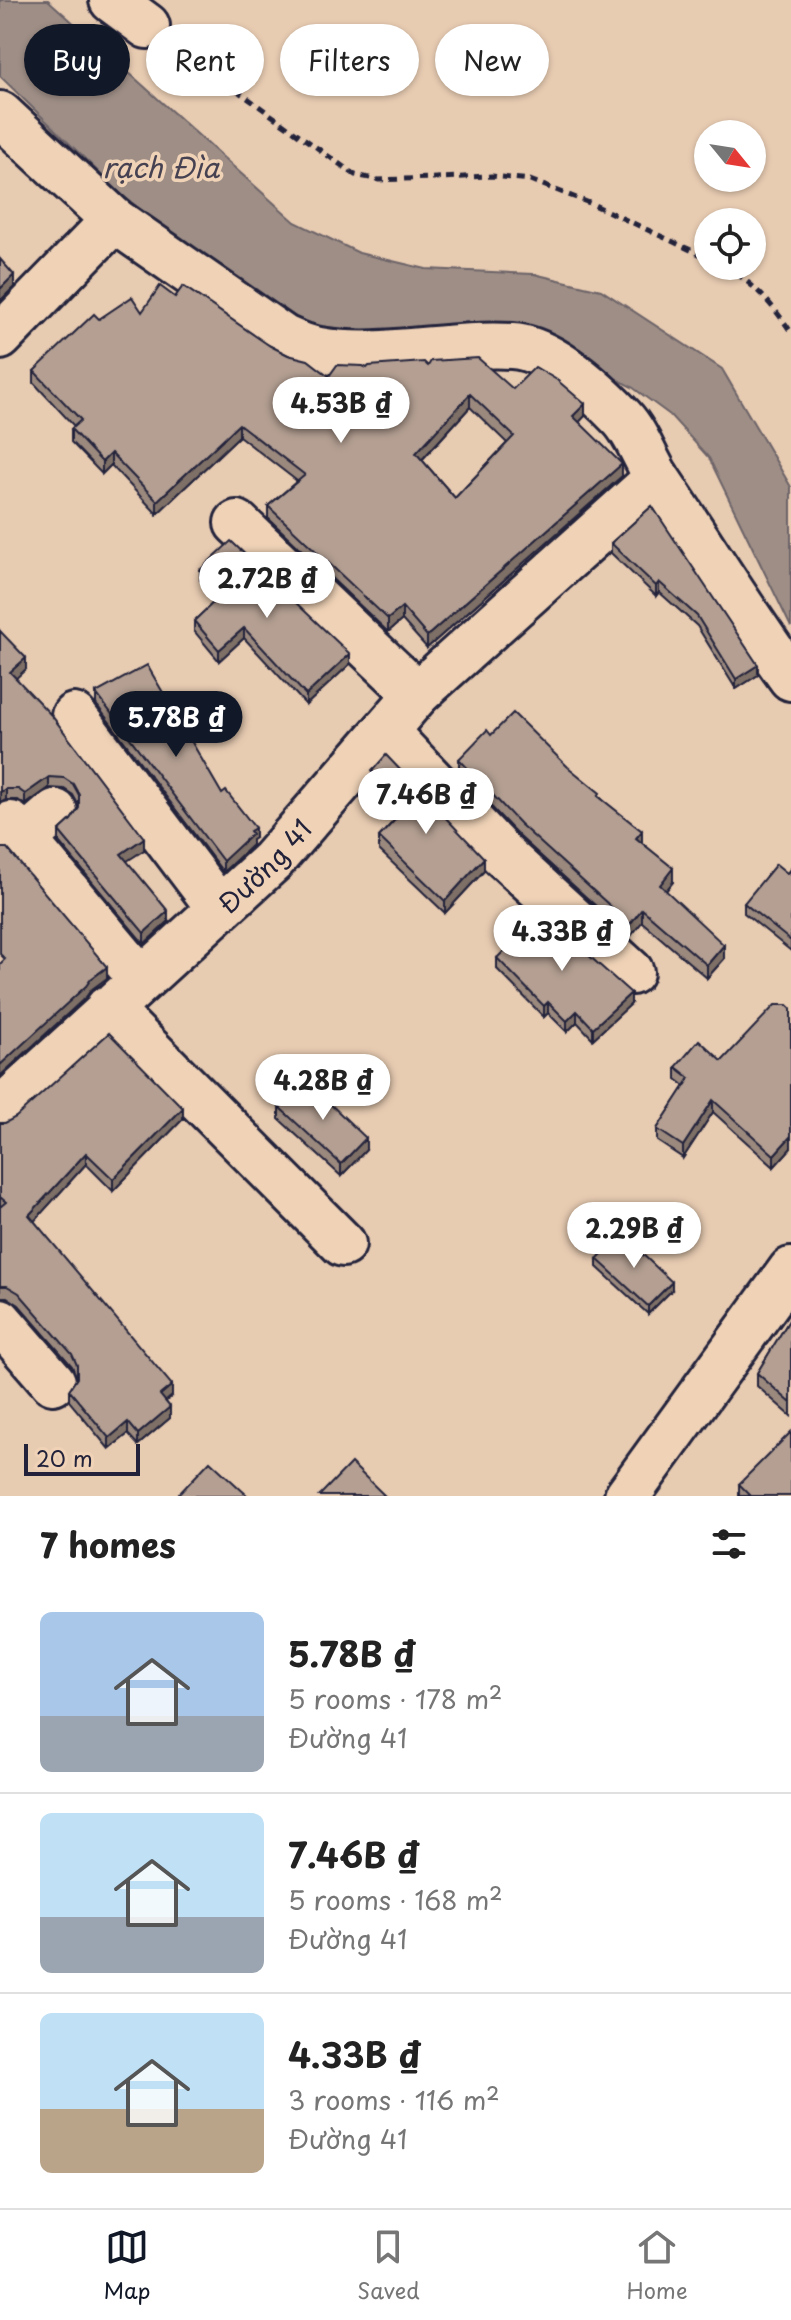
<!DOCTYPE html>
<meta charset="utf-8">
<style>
body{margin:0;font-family:"Playpen Sans",sans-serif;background:#f2f2f2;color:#222;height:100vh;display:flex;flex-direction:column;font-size:30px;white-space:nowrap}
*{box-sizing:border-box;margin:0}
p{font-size:26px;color:#767676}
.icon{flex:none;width:44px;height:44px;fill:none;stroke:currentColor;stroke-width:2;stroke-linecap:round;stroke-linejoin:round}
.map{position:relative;height:1496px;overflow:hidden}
.drawer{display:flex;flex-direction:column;background:#fff;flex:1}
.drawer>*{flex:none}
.hud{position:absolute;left:24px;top:24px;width:744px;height:72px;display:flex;gap:16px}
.needle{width:52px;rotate:120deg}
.buttons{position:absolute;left:694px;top:120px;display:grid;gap:16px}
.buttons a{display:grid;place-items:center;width:72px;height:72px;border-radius:50%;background:#fff;box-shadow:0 2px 6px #0004;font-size:40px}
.scale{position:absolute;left:24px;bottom:20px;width:116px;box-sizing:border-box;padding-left:8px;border:4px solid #22223b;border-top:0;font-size:22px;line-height:28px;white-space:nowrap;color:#22223b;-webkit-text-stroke:6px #f0d3b7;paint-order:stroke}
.price{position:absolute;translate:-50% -68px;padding:0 18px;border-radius:28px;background:#fff;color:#222;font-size:26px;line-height:52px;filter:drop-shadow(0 2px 4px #0008)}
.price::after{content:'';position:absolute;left:50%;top:48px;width:24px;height:18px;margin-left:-12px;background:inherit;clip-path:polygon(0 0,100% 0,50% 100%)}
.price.current{background:#111827;color:#fff}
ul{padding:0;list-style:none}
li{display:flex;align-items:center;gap:24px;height:200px;padding:0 40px}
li+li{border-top:2px solid #e0e0e0}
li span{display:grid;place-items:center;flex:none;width:224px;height:160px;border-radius:12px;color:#555}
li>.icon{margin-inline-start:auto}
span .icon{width:96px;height:96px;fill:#fffc;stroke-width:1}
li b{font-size:34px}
h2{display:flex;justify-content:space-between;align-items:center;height:96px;padding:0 40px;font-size:34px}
.pill{padding:0 28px;border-radius:36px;background:#fff;box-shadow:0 2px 6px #0004;font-size:28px;line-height:72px}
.pill.current{background:#111827;color:#fff}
.tabs{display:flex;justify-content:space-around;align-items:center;height:112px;border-top:2px solid #e0e0e0;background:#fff;font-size:22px;color:#767676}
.tabs a{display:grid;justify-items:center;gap:4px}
.tabs .current{color:#111827}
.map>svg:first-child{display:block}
.water{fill:#9e8e86;stroke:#6c6368;stroke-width:2}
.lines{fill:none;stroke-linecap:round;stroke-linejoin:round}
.minor-casing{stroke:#22223b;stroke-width:50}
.path{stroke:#22223b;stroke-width:5;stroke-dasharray:8 6;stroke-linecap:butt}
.minor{stroke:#f0d3b7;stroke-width:44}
.wall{fill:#9b897e;stroke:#22223b;stroke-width:2;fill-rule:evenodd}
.shaded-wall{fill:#7e6f66;stroke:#22223b;stroke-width:2}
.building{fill:#b49f92;stroke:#22223b;stroke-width:2;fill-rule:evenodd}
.labels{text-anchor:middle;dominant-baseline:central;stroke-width:7;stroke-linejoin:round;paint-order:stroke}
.street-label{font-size:26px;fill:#22223b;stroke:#f0d3b7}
.water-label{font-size:28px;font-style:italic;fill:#474252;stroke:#f0d3b7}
</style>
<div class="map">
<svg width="791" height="1496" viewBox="0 0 791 1496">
<rect width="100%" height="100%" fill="#e8ccb2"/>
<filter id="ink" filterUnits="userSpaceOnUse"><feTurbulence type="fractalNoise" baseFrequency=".0125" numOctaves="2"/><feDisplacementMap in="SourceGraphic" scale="16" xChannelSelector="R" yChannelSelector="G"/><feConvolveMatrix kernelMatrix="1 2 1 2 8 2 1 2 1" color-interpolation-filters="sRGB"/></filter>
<g filter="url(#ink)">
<polygon class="water" points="0,0 48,0 295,222 359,253 426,269 534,274 601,290 722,369 791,487 791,627 709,458 670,415 632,387 578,359 383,333 317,328 265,302 201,259 120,193 0,76"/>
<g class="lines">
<g class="minor-casing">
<g id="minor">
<polyline points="112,0 147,26"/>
<path d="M0 114 114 220 284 338C295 343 307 348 319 350 382 361 448 342 512 346 550 348 597 392 622 418 638 435 646 462 659 481 703 546 744 614 791 678"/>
<polyline points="0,337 114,220"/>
<polyline points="237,523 417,694"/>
<polyline points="74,716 219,908"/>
<polyline points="385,731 503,855 631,972"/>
<polyline points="0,835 11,824 141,979"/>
<polyline points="24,839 55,812"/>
<polyline points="108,1008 343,1244"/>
<path id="s1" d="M0 1110 272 861 417 694 657 478"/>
<polyline points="0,1321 53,1382"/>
<polyline points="627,1496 791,1270"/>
</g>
</g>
<g class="path">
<polyline points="179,49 355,175 379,180 492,176 530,180 592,204 708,258"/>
<path d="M724 266C754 283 772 304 791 332"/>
</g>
<use href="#minor" class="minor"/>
</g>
<g class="wall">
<path d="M175 297 329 376 367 368 428 366 513 389 585 416 579 422 622 476 427 648 402 620 388 632 268 518V506L297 481 239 436 157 514 111 465 102 474 71 442V429L74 426 34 383V371L99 319 142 312ZM470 407 507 443 455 498 422 460Z"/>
<polygon points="652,506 758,675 736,689 697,626 659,592 656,596 611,553 611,543"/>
<polygon points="200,570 350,664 306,705 244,638 219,661 194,631 194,621 214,602 214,596 200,580"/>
<polygon points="0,631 26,669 15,678 144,850 126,861 168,922 144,944 59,842 59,831 71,820 79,808 79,806 73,795 64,789 49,788 25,805 18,800 6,800 0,803"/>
<polygon points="96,693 222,794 255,838 252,840 252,845 223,872 96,704"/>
<polygon points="491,735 600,797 642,843 673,882 666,891 724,959 707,978 642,922 630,937 520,837 459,773 459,759"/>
<polygon points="372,771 484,871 445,913 379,850 379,837 402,812 372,784"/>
<polygon points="791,868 791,951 744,913 744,903 787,873"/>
<polygon points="497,958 631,1004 593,1039 577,1022 567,1032 548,1013 544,1017 497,969"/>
<polygon points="791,1009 791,1148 774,1167 713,1112 683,1158 657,1141 657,1129 685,1086 676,1079 676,1067 722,1061"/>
<polygon points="279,1107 366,1150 341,1176 279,1119"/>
<polygon points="183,1119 113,1191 86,1164 34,1221 172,1396 166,1401 170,1418 138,1445 128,1434 109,1449 69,1401 69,1390 77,1378 72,1366 19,1305 7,1297 0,1297 0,1123"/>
<polygon points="597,1259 672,1290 648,1314 597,1267"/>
<polygon points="791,1317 791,1416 757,1386 757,1373"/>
<polygon points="739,1484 791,1496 739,1496"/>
</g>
<g class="shaded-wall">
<polygon points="14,275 14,287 0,301 0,289"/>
<polygon points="470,394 470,407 416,466 416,453"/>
<polygon points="585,404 585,416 573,429 573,416"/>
<polygon points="239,424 239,436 157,514 157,501"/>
<polygon points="111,453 111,465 102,474 102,462"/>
<polygon points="622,464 622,476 427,648 427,636"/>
<polygon points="659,582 659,592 656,596 656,586"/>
<polygon points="402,607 402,620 388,632 388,619"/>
<polygon points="244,628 244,638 219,661 219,650"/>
<polygon points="350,654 350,664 306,705 306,695"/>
<polygon points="26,658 26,669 10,684 10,672"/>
<polygon points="758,665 758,675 736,689 736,679"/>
<polygon points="49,777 49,788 25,805 25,794"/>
<polygon points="6,789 6,800 0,803 0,792"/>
<polygon points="255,828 255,838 252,840 252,845 223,872 223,861 250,831"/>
<polygon points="642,831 642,845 636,838"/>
<polygon points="144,838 144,850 121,865 121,854"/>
<polygon points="484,858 484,871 445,913 445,901"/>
<polygon points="673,868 673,882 660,898 660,885"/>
<polygon points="642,909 642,922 630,937 630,924"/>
<polygon points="168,911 168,922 144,944 144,933"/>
<polygon points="724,945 724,959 707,978 707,965"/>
<polygon points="107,967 107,978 91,990 86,997 0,1076 0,1065 91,979"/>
<polygon points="631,993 631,1004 593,1039 593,1028"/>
<polygon points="548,1002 548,1013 544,1017 544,1006"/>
<polygon points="577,1011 577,1022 567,1032 567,1021"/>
<polygon points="713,1100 713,1112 683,1158 683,1146"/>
<polygon points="183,1108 183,1119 113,1191 113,1179"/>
<polygon points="791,1136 791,1148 774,1167 774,1155"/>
<polygon points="366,1138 366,1150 341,1176 341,1164"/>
<polygon points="86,1153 86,1164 29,1227 29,1215"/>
<polygon points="672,1282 672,1290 648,1314 648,1306"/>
<polygon points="172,1385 172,1396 160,1406 160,1395"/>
<polygon points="170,1407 170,1418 138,1445 138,1434"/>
<polygon points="128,1422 128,1434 109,1449 109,1438"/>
</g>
<g class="building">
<polygon points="0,259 14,275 0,289"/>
<path d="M160 286 175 297 183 286 270 346 288 355 308 360 329 376 337 365 363 366 367 368 369 366 424 362 428 366 431 361 478 358 513 389 535 367 557 380 585 404 573 416 622 464 427 636 402 607 388 619 268 506 305 475 239 424 157 501 111 453 102 462 71 429 81 420 34 371 94 314 99 319 132 297 142 312ZM470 394 514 436 455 498 416 453Z"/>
<polygon points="652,506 758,665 736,679 697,616 659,582 656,586 611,543"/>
<polygon points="231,541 350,654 306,695 244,628 219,650 194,621 217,599 214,596 219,591 200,570"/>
<polygon points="0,631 26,658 10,672 52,716 144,838 121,854 168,911 144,933 59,831 71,820 79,808 79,795 73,784 64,778 49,777 25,794 18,789 6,789 0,792"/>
<polygon points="147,665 222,794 226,791 255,828 250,831 252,834 223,861 96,693"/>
<polygon points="513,713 568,767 600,793 598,796 642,831 636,838 673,868 660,885 724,945 707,965 642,909 630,924 520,824 459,759 487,730 491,735"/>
<polygon points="386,755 484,858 445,901 379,837 408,806 372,771"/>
<polygon points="0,848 7,848 107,967 91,979 86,986 0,1065 0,964 5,959 0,954"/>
<polygon points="776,864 787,873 791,868 791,941 744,903"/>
<polygon points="541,913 631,993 593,1028 577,1011 567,1021 548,1002 544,1006 497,958"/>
<polygon points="775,1005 787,1005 791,1009 791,1136 774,1155 713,1100 683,1146 657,1129 690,1078 676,1067 699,1040 722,1061"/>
<polygon points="109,1033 183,1108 113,1179 86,1153 29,1215 172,1385 160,1395 170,1407 138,1434 128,1422 109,1438 69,1390 77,1378 77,1365 72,1354 19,1293 7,1286 0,1286 0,1207 6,1202 0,1197 0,1123 5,1123 16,1117"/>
<polygon points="305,1080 366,1138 341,1164 279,1107"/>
<polygon points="621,1234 672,1282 648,1306 597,1259"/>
<polygon points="791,1317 791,1403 757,1373"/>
<polygon points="791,1432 791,1496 751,1496 739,1484"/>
<polygon points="210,1461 248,1496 177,1496"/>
<polygon points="351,1463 385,1496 319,1496"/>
</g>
</g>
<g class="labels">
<g class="street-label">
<text stroke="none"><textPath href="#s1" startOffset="360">Đường 41</textPath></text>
</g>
<g class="water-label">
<text x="161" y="166">rạch Đìa</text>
</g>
</g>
</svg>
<div class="buttons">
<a><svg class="needle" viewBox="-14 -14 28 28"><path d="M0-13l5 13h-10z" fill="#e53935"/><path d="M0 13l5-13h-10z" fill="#767676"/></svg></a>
<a><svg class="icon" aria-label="locate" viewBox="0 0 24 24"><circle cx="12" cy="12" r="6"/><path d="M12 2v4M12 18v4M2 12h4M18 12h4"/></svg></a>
</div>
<div class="scale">20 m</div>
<b class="price" style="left:341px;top:445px">4.53B ₫</b>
<b class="price" style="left:267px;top:620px">2.72B ₫</b>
<b class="price current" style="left:176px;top:759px">5.78B ₫</b>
<b class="price" style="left:426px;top:836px">7.46B ₫</b>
<b class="price" style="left:562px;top:973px">4.33B ₫</b>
<b class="price" style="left:323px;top:1122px">4.28B ₫</b>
<b class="price" style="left:634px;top:1270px">2.29B ₫</b>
<div class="hud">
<a class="pill current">Buy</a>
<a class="pill">Rent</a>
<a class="pill">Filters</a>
<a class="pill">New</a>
</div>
</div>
<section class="drawer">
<h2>7 homes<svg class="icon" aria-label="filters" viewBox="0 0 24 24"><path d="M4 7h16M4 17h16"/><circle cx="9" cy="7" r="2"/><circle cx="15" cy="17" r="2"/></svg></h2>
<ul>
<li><span style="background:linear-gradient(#a9c7e8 65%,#9aa5b1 0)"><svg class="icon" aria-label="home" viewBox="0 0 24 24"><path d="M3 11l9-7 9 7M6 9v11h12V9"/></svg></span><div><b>5.78B ₫</b><p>5 rooms · 178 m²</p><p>Đường 41</p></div></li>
<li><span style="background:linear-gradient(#bfe0f5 65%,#9aa5b1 0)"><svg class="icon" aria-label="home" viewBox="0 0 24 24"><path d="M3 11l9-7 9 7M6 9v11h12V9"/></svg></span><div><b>7.46B ₫</b><p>5 rooms · 168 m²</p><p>Đường 41</p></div></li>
<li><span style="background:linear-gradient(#bfe0f5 60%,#b9a48a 0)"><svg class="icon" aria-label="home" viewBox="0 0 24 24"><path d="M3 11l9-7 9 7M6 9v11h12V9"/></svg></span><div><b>4.33B ₫</b><p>3 rooms · 116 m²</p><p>Đường 41</p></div></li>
</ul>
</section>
<nav class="tabs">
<a class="current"><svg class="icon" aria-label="map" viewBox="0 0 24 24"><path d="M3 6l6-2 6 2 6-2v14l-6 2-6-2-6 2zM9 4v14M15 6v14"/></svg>Map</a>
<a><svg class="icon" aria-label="saved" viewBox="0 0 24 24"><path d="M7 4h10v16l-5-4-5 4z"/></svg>Saved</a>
<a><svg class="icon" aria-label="home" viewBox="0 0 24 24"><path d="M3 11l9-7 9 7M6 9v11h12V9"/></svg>Home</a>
</nav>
